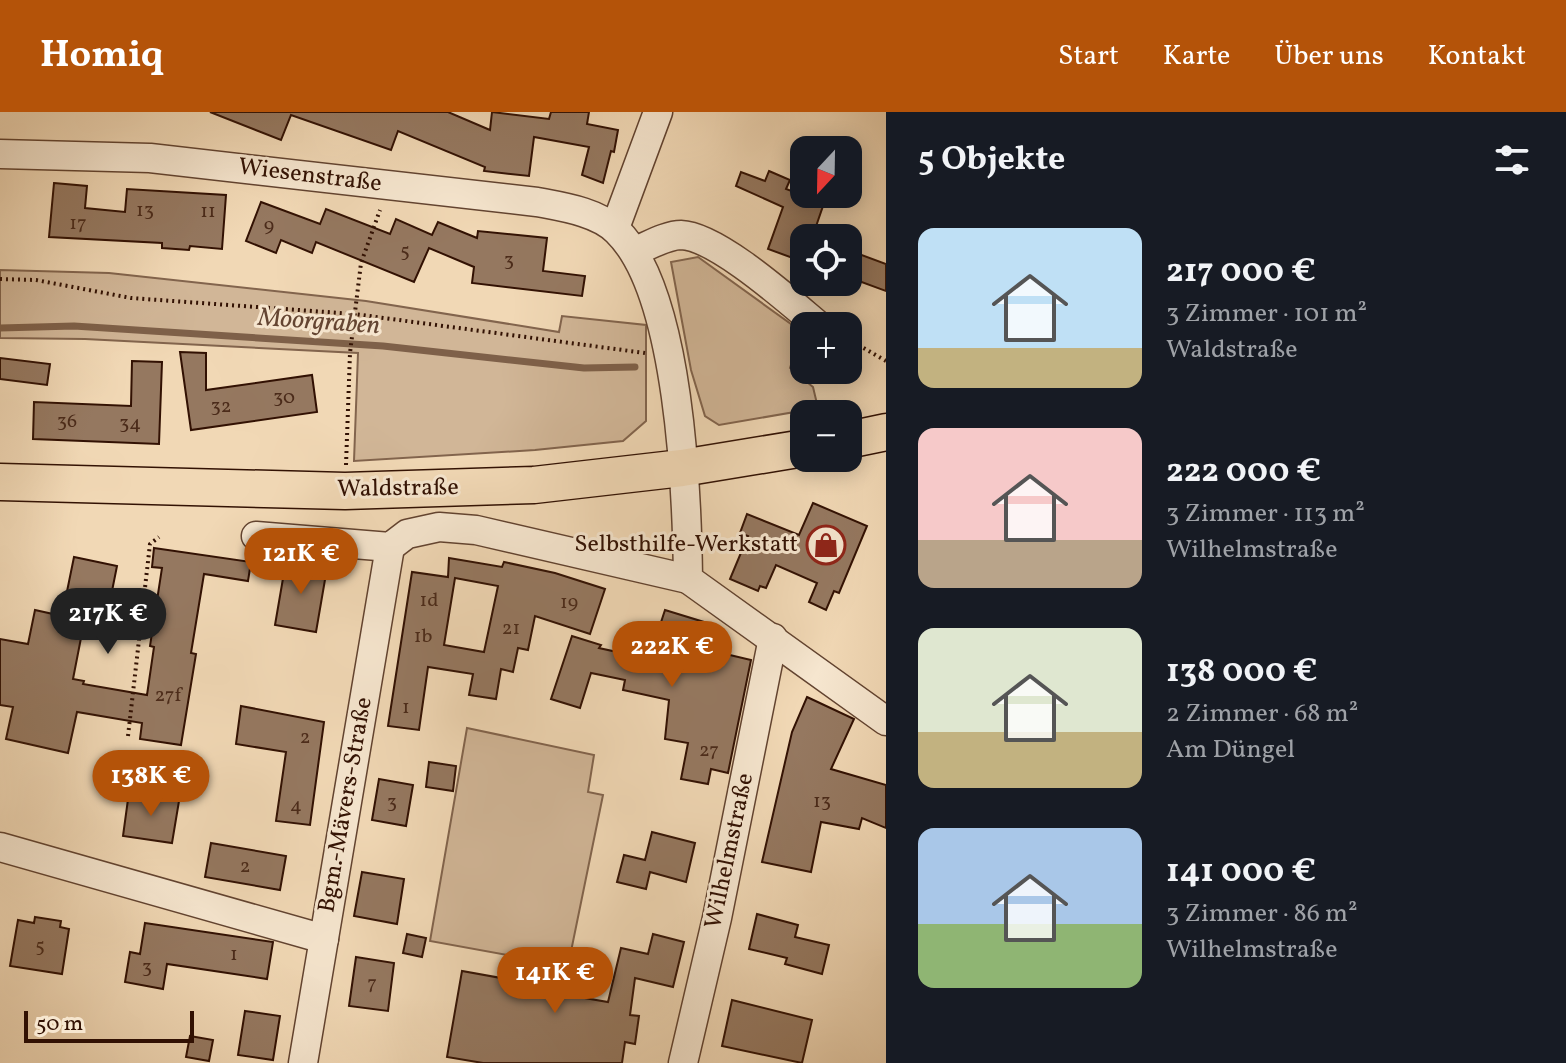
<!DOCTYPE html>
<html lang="de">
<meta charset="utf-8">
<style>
body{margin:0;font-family:Vollkorn,serif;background:#20242c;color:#f1f3f6;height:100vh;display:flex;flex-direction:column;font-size:30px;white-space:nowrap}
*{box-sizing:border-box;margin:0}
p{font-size:26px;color:#9ea1a6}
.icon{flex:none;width:44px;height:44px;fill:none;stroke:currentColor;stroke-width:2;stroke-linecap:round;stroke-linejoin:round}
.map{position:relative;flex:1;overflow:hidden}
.sheet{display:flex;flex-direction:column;background:#171b24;width:680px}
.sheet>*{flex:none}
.needle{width:52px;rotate:202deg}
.controls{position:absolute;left:790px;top:24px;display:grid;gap:16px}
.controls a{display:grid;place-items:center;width:72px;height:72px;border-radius:16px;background:#171b24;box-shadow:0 4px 20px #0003;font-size:40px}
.scale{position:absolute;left:24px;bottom:20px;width:170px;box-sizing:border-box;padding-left:8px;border:4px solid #321103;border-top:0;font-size:22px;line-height:28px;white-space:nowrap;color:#321103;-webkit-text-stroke:6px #f6e6cf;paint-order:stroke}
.price{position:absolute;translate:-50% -68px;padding:0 18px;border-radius:28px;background:#b45309;color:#fff;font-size:26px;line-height:52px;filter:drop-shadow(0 2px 4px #0008)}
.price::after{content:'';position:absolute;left:50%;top:48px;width:24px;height:18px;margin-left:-12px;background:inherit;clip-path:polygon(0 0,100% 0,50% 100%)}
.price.selected{background:#222;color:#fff}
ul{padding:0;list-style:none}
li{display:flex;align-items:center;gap:24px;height:200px;padding:0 32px}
li span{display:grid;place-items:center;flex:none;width:224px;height:160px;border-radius:16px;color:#555}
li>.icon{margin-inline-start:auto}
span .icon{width:96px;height:96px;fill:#fffc;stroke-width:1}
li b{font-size:34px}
h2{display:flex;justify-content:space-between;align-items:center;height:96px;padding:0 32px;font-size:34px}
header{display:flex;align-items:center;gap:48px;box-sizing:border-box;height:112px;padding:0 40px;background:#b45309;color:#fff}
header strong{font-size:38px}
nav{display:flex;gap:44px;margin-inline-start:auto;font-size:28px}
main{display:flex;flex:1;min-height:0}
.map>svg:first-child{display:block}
.green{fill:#d1b697;stroke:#82644d;stroke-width:2}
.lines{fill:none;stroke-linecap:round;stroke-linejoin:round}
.stream{stroke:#7e6049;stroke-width:7}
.building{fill:#957860;stroke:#321103;stroke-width:2;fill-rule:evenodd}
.minor-casing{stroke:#624330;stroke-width:31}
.major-casing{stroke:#321103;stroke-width:39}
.path{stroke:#321103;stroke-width:4;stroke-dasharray:2 4;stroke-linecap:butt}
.minor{stroke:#f6e6cf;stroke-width:28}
.major{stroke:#f1d8b5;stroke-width:36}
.labels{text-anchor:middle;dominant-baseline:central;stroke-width:6;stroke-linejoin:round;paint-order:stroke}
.number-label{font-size:20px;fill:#4b2b1a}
.street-label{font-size:24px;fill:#321103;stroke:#f6e6cf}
.poi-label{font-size:24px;fill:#321103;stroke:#f6e6cf;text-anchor:end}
.water-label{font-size:26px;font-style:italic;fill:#644532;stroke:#f6e6cf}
</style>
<header>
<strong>Homiq</strong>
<nav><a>Start</a><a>Karte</a><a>Über uns</a><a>Kontakt</a></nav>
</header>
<main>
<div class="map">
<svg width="886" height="951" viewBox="0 0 886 951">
<rect width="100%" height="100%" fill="#f1d8b5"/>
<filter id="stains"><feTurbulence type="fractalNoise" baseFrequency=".0025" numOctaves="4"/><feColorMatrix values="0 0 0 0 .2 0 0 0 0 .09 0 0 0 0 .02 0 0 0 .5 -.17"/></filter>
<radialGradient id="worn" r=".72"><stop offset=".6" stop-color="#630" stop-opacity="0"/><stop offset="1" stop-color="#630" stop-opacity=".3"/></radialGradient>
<g class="green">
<polygon points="698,145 802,220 790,256 813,275 818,296 719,313 705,304 691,258 671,150"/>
<polygon points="0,158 109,161 366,189 559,220 562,204 646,213 646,309 623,329 535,338 354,349 358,241 85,227 0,226"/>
<polygon points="467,616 594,643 588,680 603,683 568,854 430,829"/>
</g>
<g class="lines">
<polyline class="stream" points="0,216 74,214 383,234 584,256 635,255"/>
</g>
<g class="building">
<polygon points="210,0 448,0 490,18 492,0 549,7 551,0 589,0 587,12 618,18 614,40 611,39 603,71 582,63 589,35 534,25 529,64 484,59 485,55 398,19 391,38 291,3 281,28"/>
<polygon points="769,59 790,68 786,77 824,91 812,126 804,126 804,150 768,137 783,95 736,74 741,60 765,69"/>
<polygon points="54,71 87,74 85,96 125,100 127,77 226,83 222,137 190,134 189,138 162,136 162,131 49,125"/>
<polygon points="261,90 320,112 326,97 390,122 396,107 432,123 438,110 477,126 478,119 547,126 543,159 585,164 582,184 472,171 474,155 429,136 414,170 316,130 312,141 281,128 276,141 246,129"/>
<polygon points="848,138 886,152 886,179 848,165"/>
<polygon points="180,240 206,241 206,278 312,263 317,300 191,318"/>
<polygon points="0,246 50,252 47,273 0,267"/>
<polygon points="132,249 162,250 159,332 33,327 34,290 131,294"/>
<polygon points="813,391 867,414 839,481 834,479 826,498 809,490 817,471 776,453 766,476 760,474 758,479 730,467 748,424 740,421 747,402 799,423"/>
<polygon points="154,436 251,450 248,469 204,462 191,541 196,542 181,633 140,627 142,611 77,600 68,641 6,627 13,595 0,593 0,527 28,532 35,498 62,504 74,445 117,454 109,494 88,490 73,567 84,569 83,572 147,583 154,535 150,534 162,456 152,455"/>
<path d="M449 446 502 455 504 450 555 461 605 477 590 522 535 504 528 538 518 536 513 560 501 557 496 587 469 583 473 562 428 555 419 618 388 614 412 460 448 465ZM455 466 498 474 484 540 444 533Z"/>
<polygon points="286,449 327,456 316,520 275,513"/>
<polygon points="665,498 704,510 696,535 751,548 728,661 711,657 708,672 681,667 688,631 665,627 669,588 623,578 625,568 591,561 580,596 551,587 572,524 601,533 599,536 649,547"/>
<polygon points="807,585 854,607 831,657 886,673 886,716 862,706 859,717 821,710 811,760 762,750 792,620"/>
<polygon points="241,594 324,610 310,713 276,709 286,640 236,632"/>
<polygon points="429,650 456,654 453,679 426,675"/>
<polygon points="379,667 413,673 406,714 372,708"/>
<polygon points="129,680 179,689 172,731 123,724"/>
<polygon points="652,720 695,731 686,770 650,760 646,777 617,770 624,743 645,748"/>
<polygon points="211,731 286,744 280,778 205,765"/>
<polygon points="362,760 404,767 397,812 354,804"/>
<polygon points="757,802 798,813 795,825 829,833 822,862 785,852 787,846 749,837"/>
<polygon points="35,805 61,809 60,815 69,817 62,862 10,854 18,808 34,811"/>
<polygon points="145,811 273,830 267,867 167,852 163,877 125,870 130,840 140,842"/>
<polygon points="407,822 426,826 422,845 403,841"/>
<polygon points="653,822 684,830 673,875 635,866 630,903 639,904 635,932 625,930 622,951 483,951 447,945 462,859 562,877 561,882 608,890 621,836 648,842"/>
<polygon points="356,845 394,851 388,899 349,894"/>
<polygon points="732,888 812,908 802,951 722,934"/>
<polygon points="245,899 280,904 273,948 238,943"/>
<polygon points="190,924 213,928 209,949 186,945"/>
</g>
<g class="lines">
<g class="minor-casing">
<g id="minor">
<path d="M0 42 150 46 537 90C563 95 598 100 617 119 680 180 687 381 688 467L886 609"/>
<polyline points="615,116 658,0"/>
<path d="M635 139C648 134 667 123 681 123 717 124 790 190 819 214"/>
<polyline points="256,424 390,435 407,422 439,415 476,418 688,467"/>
<polyline points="0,735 324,827"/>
<polyline points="303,951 390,435"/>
<polyline points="683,951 717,806 773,526"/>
</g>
</g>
<g class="major-casing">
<g id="major">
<polyline points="848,328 886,320"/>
<polyline points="0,370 345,379 534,373 682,356 804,336"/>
</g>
</g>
<g class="path">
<polyline points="0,167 36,168 131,186 354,202 645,241"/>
<polyline points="848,227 886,249"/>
<polyline points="346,353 350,241 361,151 380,98"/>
<polyline points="128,624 150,432 159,425"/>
</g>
<use href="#minor" class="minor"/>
<use href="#major" class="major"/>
</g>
<defs>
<g id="shop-ring" transform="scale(2)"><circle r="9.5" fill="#f6e6cf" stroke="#8f2418" stroke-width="1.5"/><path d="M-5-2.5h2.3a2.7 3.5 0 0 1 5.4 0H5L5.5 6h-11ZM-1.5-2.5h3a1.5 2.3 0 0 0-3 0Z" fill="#8f2418"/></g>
</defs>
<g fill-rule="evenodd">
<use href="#shop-ring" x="826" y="433"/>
</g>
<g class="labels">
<g class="number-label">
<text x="145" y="99">13</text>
<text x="208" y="100">11</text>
<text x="78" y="112">17</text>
<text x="269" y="114">9</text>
<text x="405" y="140">5</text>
<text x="509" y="149">3</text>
<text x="284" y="286">30</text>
<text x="221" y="295">32</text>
<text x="67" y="310">36</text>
<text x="130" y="312">34</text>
<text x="429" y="489">1d</text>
<text x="569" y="491">19</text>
<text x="511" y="517">21</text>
<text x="423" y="525">1b</text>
<text x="168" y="584">27f</text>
<text x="406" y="596">1</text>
<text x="305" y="626">2</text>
<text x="709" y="639">27</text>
<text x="822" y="690">13</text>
<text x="392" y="691">3</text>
<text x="296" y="694">4</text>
<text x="245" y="755">2</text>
<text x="40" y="835">5</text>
<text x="234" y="843">1</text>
<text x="147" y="856">3</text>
<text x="372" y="872">7</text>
</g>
<g class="street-label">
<text transform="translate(310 64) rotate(7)">Wiesenstraße</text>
<text transform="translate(398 377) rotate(-1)">Waldstraße</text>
<text transform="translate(346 693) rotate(-80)">Bgm.-Mävers-Straße</text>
<text transform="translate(730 739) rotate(-78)">Wilhelmstraße</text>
</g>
<g class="poi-label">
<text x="798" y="433">Selbsthilfe-Werkstatt</text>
</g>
<g class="water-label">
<text transform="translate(319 210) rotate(4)">Moorgraben</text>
</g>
</g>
<rect width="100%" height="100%" filter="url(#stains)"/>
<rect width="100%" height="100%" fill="url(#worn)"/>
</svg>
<div class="controls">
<a><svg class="needle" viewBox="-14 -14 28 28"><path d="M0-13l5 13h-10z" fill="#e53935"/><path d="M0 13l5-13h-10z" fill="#9ea1a6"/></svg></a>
<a><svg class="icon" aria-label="locate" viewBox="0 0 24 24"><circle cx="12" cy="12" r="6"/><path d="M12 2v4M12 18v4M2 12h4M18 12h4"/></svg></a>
<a>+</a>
<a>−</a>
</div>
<div class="scale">50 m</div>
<b class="price" style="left:301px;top:484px">121K €</b>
<b class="price selected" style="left:108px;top:544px">217K €</b>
<b class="price" style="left:672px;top:577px">222K €</b>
<b class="price" style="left:151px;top:706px">138K €</b>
<b class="price" style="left:555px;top:903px">141K €</b>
</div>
<section class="sheet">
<h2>5 Objekte<svg class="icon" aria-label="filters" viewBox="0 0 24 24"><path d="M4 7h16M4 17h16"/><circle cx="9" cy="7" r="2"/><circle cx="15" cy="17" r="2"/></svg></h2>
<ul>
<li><span style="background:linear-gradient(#bfe0f5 75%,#c2b280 0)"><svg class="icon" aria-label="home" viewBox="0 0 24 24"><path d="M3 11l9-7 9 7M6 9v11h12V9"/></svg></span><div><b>217 000 €</b><p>3 Zimmer · 101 m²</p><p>Waldstraße</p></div></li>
<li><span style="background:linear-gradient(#f6c9c9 70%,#b9a48a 0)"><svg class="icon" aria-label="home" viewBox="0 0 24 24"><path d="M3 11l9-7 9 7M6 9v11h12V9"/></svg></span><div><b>222 000 €</b><p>3 Zimmer · 113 m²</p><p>Wilhelmstraße</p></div></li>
<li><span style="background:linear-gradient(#dfe7d0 65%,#c2b280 0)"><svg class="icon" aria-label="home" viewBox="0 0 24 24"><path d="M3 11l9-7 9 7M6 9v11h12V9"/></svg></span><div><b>138 000 €</b><p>2 Zimmer · 68 m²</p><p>Am Düngel</p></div></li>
<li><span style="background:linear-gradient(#a9c7e8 60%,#8fb573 0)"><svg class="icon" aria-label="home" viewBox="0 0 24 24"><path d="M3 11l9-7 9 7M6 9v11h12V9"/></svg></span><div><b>141 000 €</b><p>3 Zimmer · 86 m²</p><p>Wilhelmstraße</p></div></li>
</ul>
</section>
</main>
